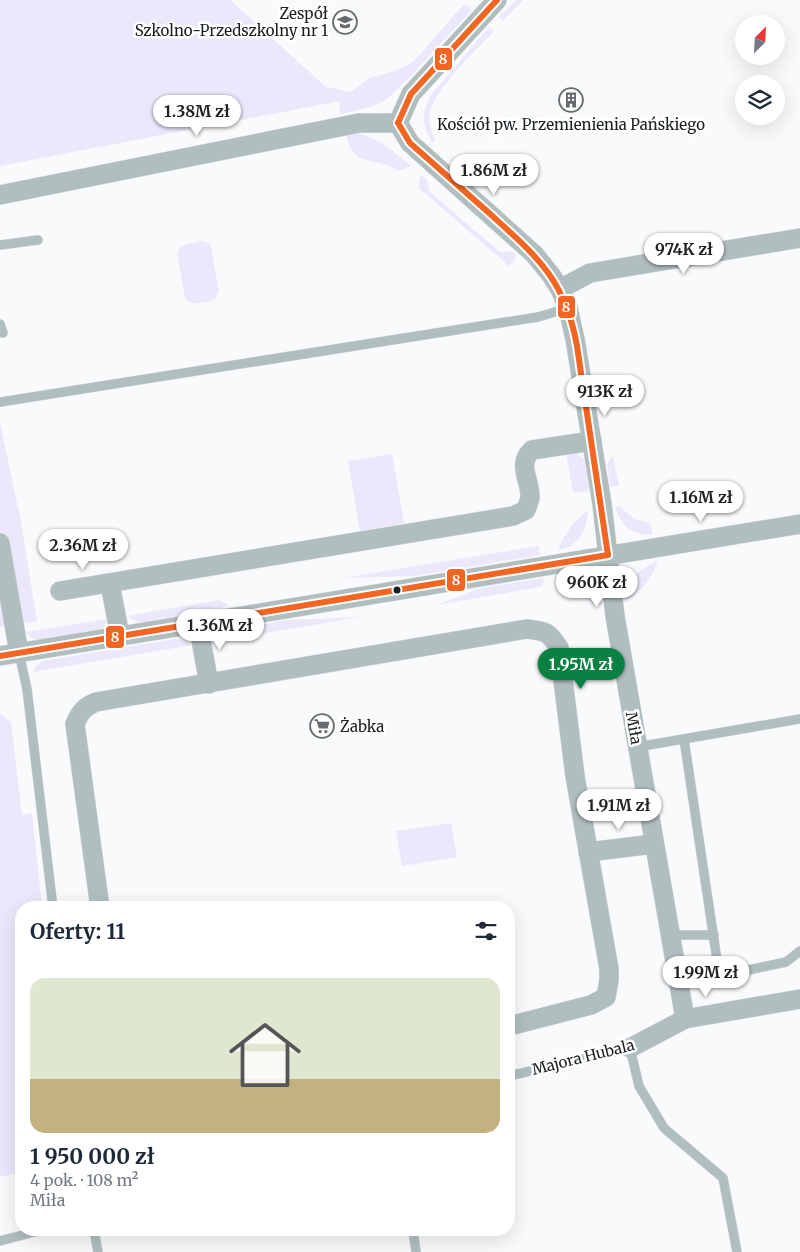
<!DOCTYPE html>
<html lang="pl">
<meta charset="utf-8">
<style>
body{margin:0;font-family:Merriweather,serif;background:#f2f2f3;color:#1f2937;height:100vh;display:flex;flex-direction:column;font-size:19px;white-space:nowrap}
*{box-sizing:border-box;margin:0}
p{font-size:16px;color:#747a83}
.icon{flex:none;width:28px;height:28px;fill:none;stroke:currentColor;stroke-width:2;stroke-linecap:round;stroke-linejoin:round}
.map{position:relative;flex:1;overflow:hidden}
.drawer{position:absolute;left:15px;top:901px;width:500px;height:335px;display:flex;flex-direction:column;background:#fff;border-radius:20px;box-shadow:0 5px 20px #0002}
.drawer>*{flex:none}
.needle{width:32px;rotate:24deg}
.tools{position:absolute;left:735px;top:15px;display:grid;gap:10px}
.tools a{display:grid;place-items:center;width:50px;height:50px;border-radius:50%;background:#fff;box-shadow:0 5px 20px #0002;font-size:25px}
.price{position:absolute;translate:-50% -42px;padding:0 11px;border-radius:18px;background:#fff;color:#222;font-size:16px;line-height:32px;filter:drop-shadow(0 1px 2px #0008)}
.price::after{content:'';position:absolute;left:50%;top:30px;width:15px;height:11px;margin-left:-8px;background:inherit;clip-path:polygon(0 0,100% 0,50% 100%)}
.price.active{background:#0b8043;color:#fff}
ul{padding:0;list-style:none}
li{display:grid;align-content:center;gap:10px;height:265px;padding:0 15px}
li+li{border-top:1px solid #e0e1e3}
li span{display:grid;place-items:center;height:155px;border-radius:15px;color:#555}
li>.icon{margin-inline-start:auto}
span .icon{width:90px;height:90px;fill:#fffc;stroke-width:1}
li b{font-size:21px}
h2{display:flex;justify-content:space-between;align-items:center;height:60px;padding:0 15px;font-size:21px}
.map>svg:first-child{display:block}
.green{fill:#ece7fb}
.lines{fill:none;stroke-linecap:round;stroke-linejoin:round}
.lane-casing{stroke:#d5d7d8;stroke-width:10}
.street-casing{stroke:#d5d7d8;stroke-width:20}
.lane{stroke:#b1bec0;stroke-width:9}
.street{stroke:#b1bec0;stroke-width:19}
.bus-1-casing{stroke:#fff;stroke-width:10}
.bus-1{stroke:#f26522;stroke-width:6}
.bus-dot{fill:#181e22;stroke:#fff;stroke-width:2}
.labels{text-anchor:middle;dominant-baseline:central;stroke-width:5;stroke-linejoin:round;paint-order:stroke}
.poi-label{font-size:15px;fill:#181e22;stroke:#fff;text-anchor:end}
.street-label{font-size:15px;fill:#181e22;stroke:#fff}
.line-badge{stroke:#fff;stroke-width:2}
.badge-label{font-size:14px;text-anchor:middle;font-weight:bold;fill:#fff}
</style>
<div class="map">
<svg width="800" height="1252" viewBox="0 0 800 1252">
<rect width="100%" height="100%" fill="#f8fafc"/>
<g class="green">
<polygon points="0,0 230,0 326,87 351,92 369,78 392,72 408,65 416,59 464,4 472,10 408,79 387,99 374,106 341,114 339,107 340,101 0,166"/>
<polygon points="516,0 523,0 503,21 498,17"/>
<path d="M489 27 494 31C477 49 433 91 430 113 428 123 431 131 435 139L432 143 426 130 424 122V113L430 96Z"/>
<path d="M355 133C375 135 396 154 412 166L399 171C376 155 353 170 346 134Z"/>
<polygon points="421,175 427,180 430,192 500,252 512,251 516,255 514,261 509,266 419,188 419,181"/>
<path d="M201 241 209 243 211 247 219 292 214 300C204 302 192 307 185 298L177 253 181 246Z"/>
<polygon points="0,423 20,517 37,621 0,627"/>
<polygon points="566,452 578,454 586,462 589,491 573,493"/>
<polygon points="392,454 404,523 360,531 348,461"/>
<polygon points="613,456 619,486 610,487 607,464"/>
<path d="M615 506 620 507 635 519 650 523 653 533 651 535C630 534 621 526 615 506Z"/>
<path d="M588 511C587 529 579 546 559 550 559 540 579 515 588 511Z"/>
<polygon points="539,546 540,555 415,576 343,578"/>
<path d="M657 561C657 572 635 599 624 601 625 581 640 569 657 561Z"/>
<path d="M563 576C585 575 596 584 602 605 590 604 567 587 563 576Z"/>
<polygon points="544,578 543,584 540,587 437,605 481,588"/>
<polygon points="219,600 229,605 219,609 138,623 127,616"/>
<polygon points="360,617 212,642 221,633 229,630 288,620"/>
<polygon points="108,619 105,625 101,629 40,640 31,638 26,632"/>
<polygon points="175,639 184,641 192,645 33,672 36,666 42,661"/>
<polygon points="0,714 11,722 22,815 32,813 42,907 21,908 21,1172 0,1177"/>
<polygon points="451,823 457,857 402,866 396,831"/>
</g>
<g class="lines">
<g class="lane-casing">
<g id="lane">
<polyline points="0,245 38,240"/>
<polyline points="0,324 3,333"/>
<polyline points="0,402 538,317 568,308"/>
<polyline points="19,653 27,689 53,908"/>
<polyline points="684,739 717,960 722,968 739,972 786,962 800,951"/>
<polyline points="637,747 800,719"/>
<polyline points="670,935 714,935"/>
<polyline points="509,1076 630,1048 639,1086 664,1128 723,1178 737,1252"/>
<polyline points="94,1230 98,1252"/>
<polyline points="413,1230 416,1252"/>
<polyline points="0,1241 42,1230"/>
</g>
</g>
<g class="street-casing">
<g id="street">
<polyline points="398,123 410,143 534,254 551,275 560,289 568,308 575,339 602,504 615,616 685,1019"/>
<polyline points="398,123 411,94 497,0"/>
<polyline points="0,195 359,123 398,123"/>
<polyline points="560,289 590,273 800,238"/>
<polyline points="0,543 19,653"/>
<polyline points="110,584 120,636"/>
<path d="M60 591 513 516 526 510C527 507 529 502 530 498 531 480 516 465 532 450L592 441"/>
<polyline points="198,624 209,684"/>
<polyline points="0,656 800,524"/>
<polyline points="588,852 654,844"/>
<path d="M100 908 75 724C80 712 84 707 96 702L527 629C546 631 549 632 559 648L575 776 609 969V980L606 997 591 1005 509 1026"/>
<polyline points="630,1048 685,1019 800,999"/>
</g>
</g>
<use href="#lane" class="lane"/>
<use href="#street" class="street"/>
<g class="bus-1-casing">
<g id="bus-1">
<path d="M398 123 410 143C436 166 462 189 488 212 536 256 565 278 577 346L608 555"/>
<polyline points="398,123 411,94 497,0"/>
<polyline points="0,656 608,555"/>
</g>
</g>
<use href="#bus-1" class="bus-1"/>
</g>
<defs>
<g id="school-ring" transform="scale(1.25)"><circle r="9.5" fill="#fff" stroke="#666b6e" stroke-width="1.5"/><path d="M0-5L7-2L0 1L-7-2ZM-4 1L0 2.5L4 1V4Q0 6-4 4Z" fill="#666b6e"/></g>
<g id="building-ring" transform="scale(1.25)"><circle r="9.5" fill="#fff" stroke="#666b6e" stroke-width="1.5"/><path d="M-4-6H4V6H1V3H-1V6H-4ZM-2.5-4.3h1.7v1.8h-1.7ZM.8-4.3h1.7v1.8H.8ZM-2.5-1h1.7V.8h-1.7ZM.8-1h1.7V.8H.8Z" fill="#666b6e"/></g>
<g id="supermarket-ring" transform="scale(1.25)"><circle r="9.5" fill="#fff" stroke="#666b6e" stroke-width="1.5"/><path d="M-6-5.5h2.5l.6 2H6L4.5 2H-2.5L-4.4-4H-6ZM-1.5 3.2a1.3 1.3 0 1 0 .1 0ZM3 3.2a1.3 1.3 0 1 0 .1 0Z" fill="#666b6e"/></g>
</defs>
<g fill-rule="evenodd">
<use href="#school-ring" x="345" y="22"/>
<use href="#building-ring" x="571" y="100"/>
<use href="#supermarket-ring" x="322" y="726"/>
</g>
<circle class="bus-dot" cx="397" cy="590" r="4.5"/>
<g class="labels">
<g class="poi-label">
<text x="328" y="13">Zespół<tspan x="328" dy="17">Szkolno-Przedszkolny nr 1</tspan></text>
<text x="571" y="124" text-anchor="middle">Kościół pw. Przemienienia Pańskiego</text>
<text x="340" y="726" text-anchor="start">Żabka</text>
</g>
<g class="street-label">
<text transform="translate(634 728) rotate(80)">Miła</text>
<text transform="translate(583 1057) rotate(-14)">Majora Hubala</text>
</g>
</g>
<g class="line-badge">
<rect x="434" y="47" width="19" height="24" rx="5" fill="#f26522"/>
<rect x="557" y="295" width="19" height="24" rx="5" fill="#f26522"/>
<rect x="446" y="568" width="20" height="24" rx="5" fill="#f26522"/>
<rect x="105" y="625" width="20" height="24" rx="5" fill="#f26522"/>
</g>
<g class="badge-label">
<text x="443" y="64">8</text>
<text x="566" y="312">8</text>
<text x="456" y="585">8</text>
<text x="115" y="642">8</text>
</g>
</svg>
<div class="tools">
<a><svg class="needle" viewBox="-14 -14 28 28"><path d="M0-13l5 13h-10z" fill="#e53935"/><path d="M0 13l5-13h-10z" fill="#747a83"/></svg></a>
<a><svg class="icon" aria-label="layers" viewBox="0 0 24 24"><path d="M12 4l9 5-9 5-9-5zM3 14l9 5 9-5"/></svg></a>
</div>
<b class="price" style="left:197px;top:137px">1.38M zł</b>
<b class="price" style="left:494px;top:196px">1.86M zł</b>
<b class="price" style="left:684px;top:275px">974K zł</b>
<b class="price" style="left:605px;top:417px">913K zł</b>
<b class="price" style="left:701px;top:523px">1.16M zł</b>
<b class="price" style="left:83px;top:571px">2.36M zł</b>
<b class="price" style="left:597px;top:608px">960K zł</b>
<b class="price" style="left:220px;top:651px">1.36M zł</b>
<b class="price active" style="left:581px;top:690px">1.95M zł</b>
<b class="price" style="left:619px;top:831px">1.91M zł</b>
<b class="price" style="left:706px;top:998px">1.99M zł</b>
<section class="drawer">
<h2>Oferty: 11<svg class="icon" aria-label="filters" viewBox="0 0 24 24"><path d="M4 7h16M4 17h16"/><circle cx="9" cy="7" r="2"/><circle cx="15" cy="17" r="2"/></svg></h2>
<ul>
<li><span style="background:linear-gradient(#dfe7d0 65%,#c2b280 0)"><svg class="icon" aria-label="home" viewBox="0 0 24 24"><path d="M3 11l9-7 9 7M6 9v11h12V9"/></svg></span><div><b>1 950 000 zł</b><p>4 pok. · 108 m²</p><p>Miła</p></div></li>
</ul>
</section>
</div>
